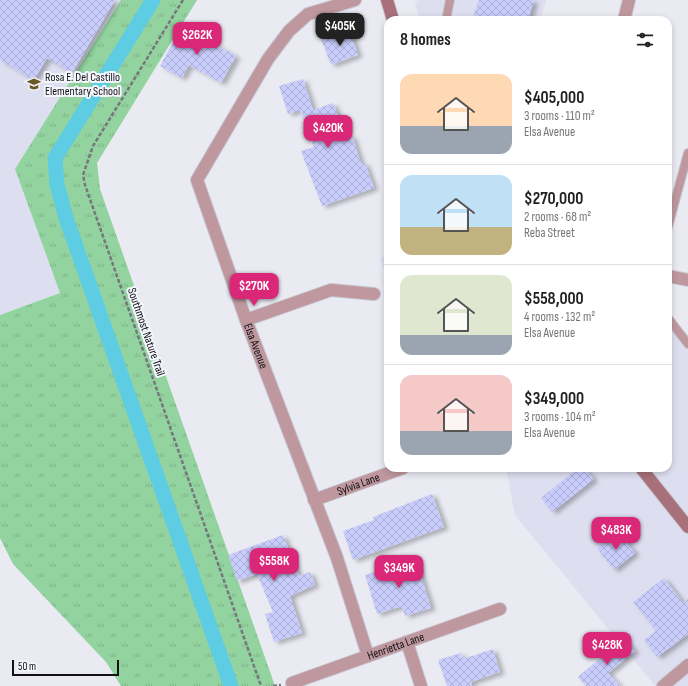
<!DOCTYPE html>
<meta charset="utf-8">
<style>
body{margin:0;font-family:"Sofia Sans Condensed",sans-serif;background:#f6f6f6;color:#222;height:100vh;display:flex;flex-direction:column;font-size:15px;white-space:nowrap}
*{box-sizing:border-box;margin:0}
p{font-size:13px;color:#767676}
.icon{flex:none;width:22px;height:22px;fill:none;stroke:currentColor;stroke-width:2;stroke-linecap:round;stroke-linejoin:round}
.map{position:relative;flex:1;overflow:hidden}
.details{position:absolute;left:384px;top:16px;width:288px;height:456px;display:flex;flex-direction:column;background:#fff;border-radius:12px;box-shadow:0 2px 6px #0003}
.details>*{flex:none}
.scale{position:absolute;left:12px;bottom:10px;width:107px;box-sizing:border-box;padding-left:4px;border:2px solid #121215;border-top:0;font-size:11px;line-height:14px;white-space:nowrap;color:#121215;-webkit-text-stroke:3px #f6f7fe;paint-order:stroke}
.price{position:absolute;translate:-50% -34px;padding:0 9px;border-radius:8px;background:#db2777;color:#fff;font-size:13px;line-height:26px;filter:drop-shadow(0 1px 2px #0008)}
.price::after{content:'';position:absolute;left:50%;top:24px;width:12px;height:9px;margin-left:-6px;background:inherit;clip-path:polygon(0 0,100% 0,50% 100%)}
.price.selected{background:#222;color:#fff}
ul{padding:0;list-style:none}
li{display:flex;align-items:center;gap:12px;height:100px;padding:0 16px}
li+li{border-top:1px solid #e0e0e0}
li span{display:grid;place-items:center;flex:none;width:112px;height:80px;border-radius:12px;color:#555}
li>.icon{margin-inline-start:auto}
span .icon{width:48px;height:48px;fill:#fffc;stroke-width:1}
li b{font-size:17px}
h2{display:flex;justify-content:space-between;align-items:center;height:48px;padding:0 16px;font-size:17px}
.map>svg:first-child{display:block}
.built{fill:#dddeef}
.grass{fill:url(#grass-tufts)}
.lines{fill:none;stroke-linecap:round;stroke-linejoin:round}
.canal{stroke:#5ecde3;stroke-width:15}
.building{fill:url(#building-cross-hatch);filter:url(#shadow)}
.service-casing{stroke:#c7c7cf;stroke-width:10}
.minor-casing{stroke:#c7c7cf;stroke-width:14}
.tertiary-casing{stroke:#c7c7cf;stroke-width:14}
.secondary-casing{stroke:#c7c7cf;stroke-width:14}
.path{stroke:#76767c;stroke-width:2.5;stroke-dasharray:4 2;stroke-linecap:butt}
.service{stroke:#bf989f;stroke-width:8}
.minor{stroke:#bf989f;stroke-width:12}
.tertiary{stroke:#bf989f;stroke-width:12}
.secondary{stroke:#a7707b;stroke-width:12}
.labels{text-anchor:middle;dominant-baseline:central;stroke-width:4;stroke-linejoin:round;paint-order:stroke}
.poi-label{font-size:12px;fill:#121215;stroke:#f6f7fe;text-anchor:start}
.street-label{font-size:12px;fill:#121215;stroke:#f6f7fe}
</style>
<div class="map">
<svg width="688" height="686" viewBox="0 0 688 686">
<defs>
<pattern id="grass-tufts" width="24" height="20" patternUnits="userSpaceOnUse"><rect width="24" height="20" fill="#93d3a0"/><path d="M3 7l-1-3M5 7V3M7 7l1-3M15 17l-1-3M17 17v-4M19 17l1-3" fill="none" stroke="#7eb489"/></pattern>
<pattern id="building-cross-hatch" width="8" height="8" patternUnits="userSpaceOnUse"><rect width="8" height="8" fill="#c9cdfb"/><path d="M0 0l8 8M0 8l8-8" fill="none" stroke="#acafd6"/></pattern>
<filter id="shadow"><feDropShadow dx="4.5" dy="2.5" stdDeviation="2" flood-color="#0004"/></filter>
</defs>
<rect width="100%" height="100%" fill="#e9eaf2"/>
<g class="built">
<polygon points="0,0 121,0 15,169 60,293 0,315"/>
<polygon points="418,0 546,0 540,20 420,20 415,4"/>
<polygon points="388,254 388,278 380,258"/>
<polygon points="668,310 688,337 688,686 655,686 515,515 506,468 668,468"/>
</g>
<polygon class="grass" points="121,0 197,0 97,163 100,189 275,686 121,686 106,662 13,564 0,538 0,315 60,293 15,169"/>
<g class="lines">
<polyline class="canal" points="153,0 55,158 57,184 66,218 231,686"/>
</g>
<g class="building">
<polygon points="0,0 115,0 72,73 47,58 34,80 0,60"/>
<polygon points="479,0 534,0 528,20 472,20"/>
<polygon points="182,26 236,56 221,83 189,65 182,78 160,66"/>
<polygon points="349,29 358,55 331,65 321,39"/>
<polygon points="303,79 313,110 333,103 346,137 352,135 361,164 365,163 374,188 322,206 301,151 314,147 300,110 288,114 279,86"/>
<polygon points="578,468 584,468 594,479 552,512 541,498"/>
<polygon points="432,494 444,527 353,560 343,531 374,520 373,517"/>
<polygon points="617,531 635,553 614,570 597,548"/>
<polygon points="283,535 299,576 310,572 315,585 290,596 302,633 274,642 265,614 273,612 257,574 237,581 228,555"/>
<polygon points="416,560 431,608 405,616 402,606 377,614 365,575"/>
<polygon points="664,578 683,603 688,599 688,634 657,657 644,640 656,631 633,602"/>
<polygon points="624,638 635,651 608,673 620,686 586,686 578,677"/>
<polygon points="493,649 500,672 471,682 472,686 447,686 438,660 461,653 463,659"/>
</g>
<g class="lines">
<g class="service-casing">
<g id="service">
<polyline points="446,20 450,0"/>
<polyline points="668,227 688,153"/>
<polyline points="668,318 688,344"/>
</g>
</g>
<g class="minor-casing">
<g id="minor">
<path id="s1" d="M355 0 308 14 289 31 268 59 197 180 246 320 337 558 368 656"/>
<polyline points="668,276 688,280"/>
<polyline points="246,320 331,290 374,294"/>
<path id="s2" d="M314 500 403 468"/>
<polyline points="407,642 421,686"/>
<path id="s3" d="M292 683 500 609"/>
<polyline points="663,686 688,665"/>
</g>
</g>
<g class="tertiary-casing">
<polyline id="tertiary" points="624,20 629,0"/>
</g>
<g class="secondary-casing">
<g id="secondary">
<polyline points="387,0 393,20"/>
<polyline points="641,468 688,527"/>
</g>
</g>
<g class="path">
<polyline points="183,0 93,146 83,175 85,185 261,686"/>
<polyline points="273,686 281,685"/>
</g>
<use href="#service" class="service"/>
<use href="#minor" class="minor"/>
<use href="#tertiary" class="tertiary"/>
<use href="#secondary" class="secondary"/>
</g>
<defs>
<g id="school-bare" transform="scale(1.08)"><path d="M0-5L7-2L0 1L-7-2ZM-4 1L0 2.5L4 1V4Q0 6-4 4Z" fill="#685a27" stroke="#f6f7fe" stroke-width="2.5" paint-order="stroke"/></g>
</defs>
<g fill-rule="evenodd">
<use href="#school-bare" x="34" y="84"/>
</g>
<g class="labels">
<g class="poi-label">
<text x="45" y="77">Rosa E. Del Castillo<tspan x="45" dy="14">Elementary School</tspan></text>
</g>
<g class="street-label">
<text transform="translate(146 332) rotate(71)">Southmost Nature Trail</text>
<text stroke="none"><textPath href="#s1" startOffset="426">Elsa Avenue</textPath></text>
<text stroke="none"><textPath href="#s2" startOffset="47">Sylvia Lane</textPath></text>
<text stroke="none"><textPath href="#s3" startOffset="110">Henrietta Lane</textPath></text>
</g>
</g>
</svg>
<div class="scale">50 m</div>
<b class="price selected" style="left:340px;top:47px">$405K</b>
<b class="price" style="left:197px;top:56px">$262K</b>
<b class="price" style="left:328px;top:149px">$420K</b>
<b class="price" style="left:254px;top:307px">$270K</b>
<b class="price" style="left:616px;top:551px">$483K</b>
<b class="price" style="left:274px;top:582px">$558K</b>
<b class="price" style="left:399px;top:589px">$349K</b>
<b class="price" style="left:607px;top:666px">$428K</b>
<section class="details">
<h2>8 homes<svg class="icon" aria-label="filters" viewBox="0 0 24 24"><path d="M4 7h16M4 17h16"/><circle cx="9" cy="7" r="2"/><circle cx="15" cy="17" r="2"/></svg></h2>
<ul>
<li><span style="background:linear-gradient(#ffd9b3 65%,#9aa5b1 0)"><svg class="icon" aria-label="home" viewBox="0 0 24 24"><path d="M3 11l9-7 9 7M6 9v11h12V9"/></svg></span><div><b>$405,000</b><p>3 rooms · 110 m²</p><p>Elsa Avenue</p></div></li>
<li><span style="background:linear-gradient(#bfe0f5 65%,#c2b280 0)"><svg class="icon" aria-label="home" viewBox="0 0 24 24"><path d="M3 11l9-7 9 7M6 9v11h12V9"/></svg></span><div><b>$270,000</b><p>2 rooms · 68 m²</p><p>Reba Street</p></div></li>
<li><span style="background:linear-gradient(#dfe7d0 75%,#9aa5b1 0)"><svg class="icon" aria-label="home" viewBox="0 0 24 24"><path d="M3 11l9-7 9 7M6 9v11h12V9"/></svg></span><div><b>$558,000</b><p>4 rooms · 132 m²</p><p>Elsa Avenue</p></div></li>
<li><span style="background:linear-gradient(#f6c9c9 70%,#9aa5b1 0)"><svg class="icon" aria-label="home" viewBox="0 0 24 24"><path d="M3 11l9-7 9 7M6 9v11h12V9"/></svg></span><div><b>$349,000</b><p>3 rooms · 104 m²</p><p>Elsa Avenue</p></div></li>
</ul>
</section>
</div>
